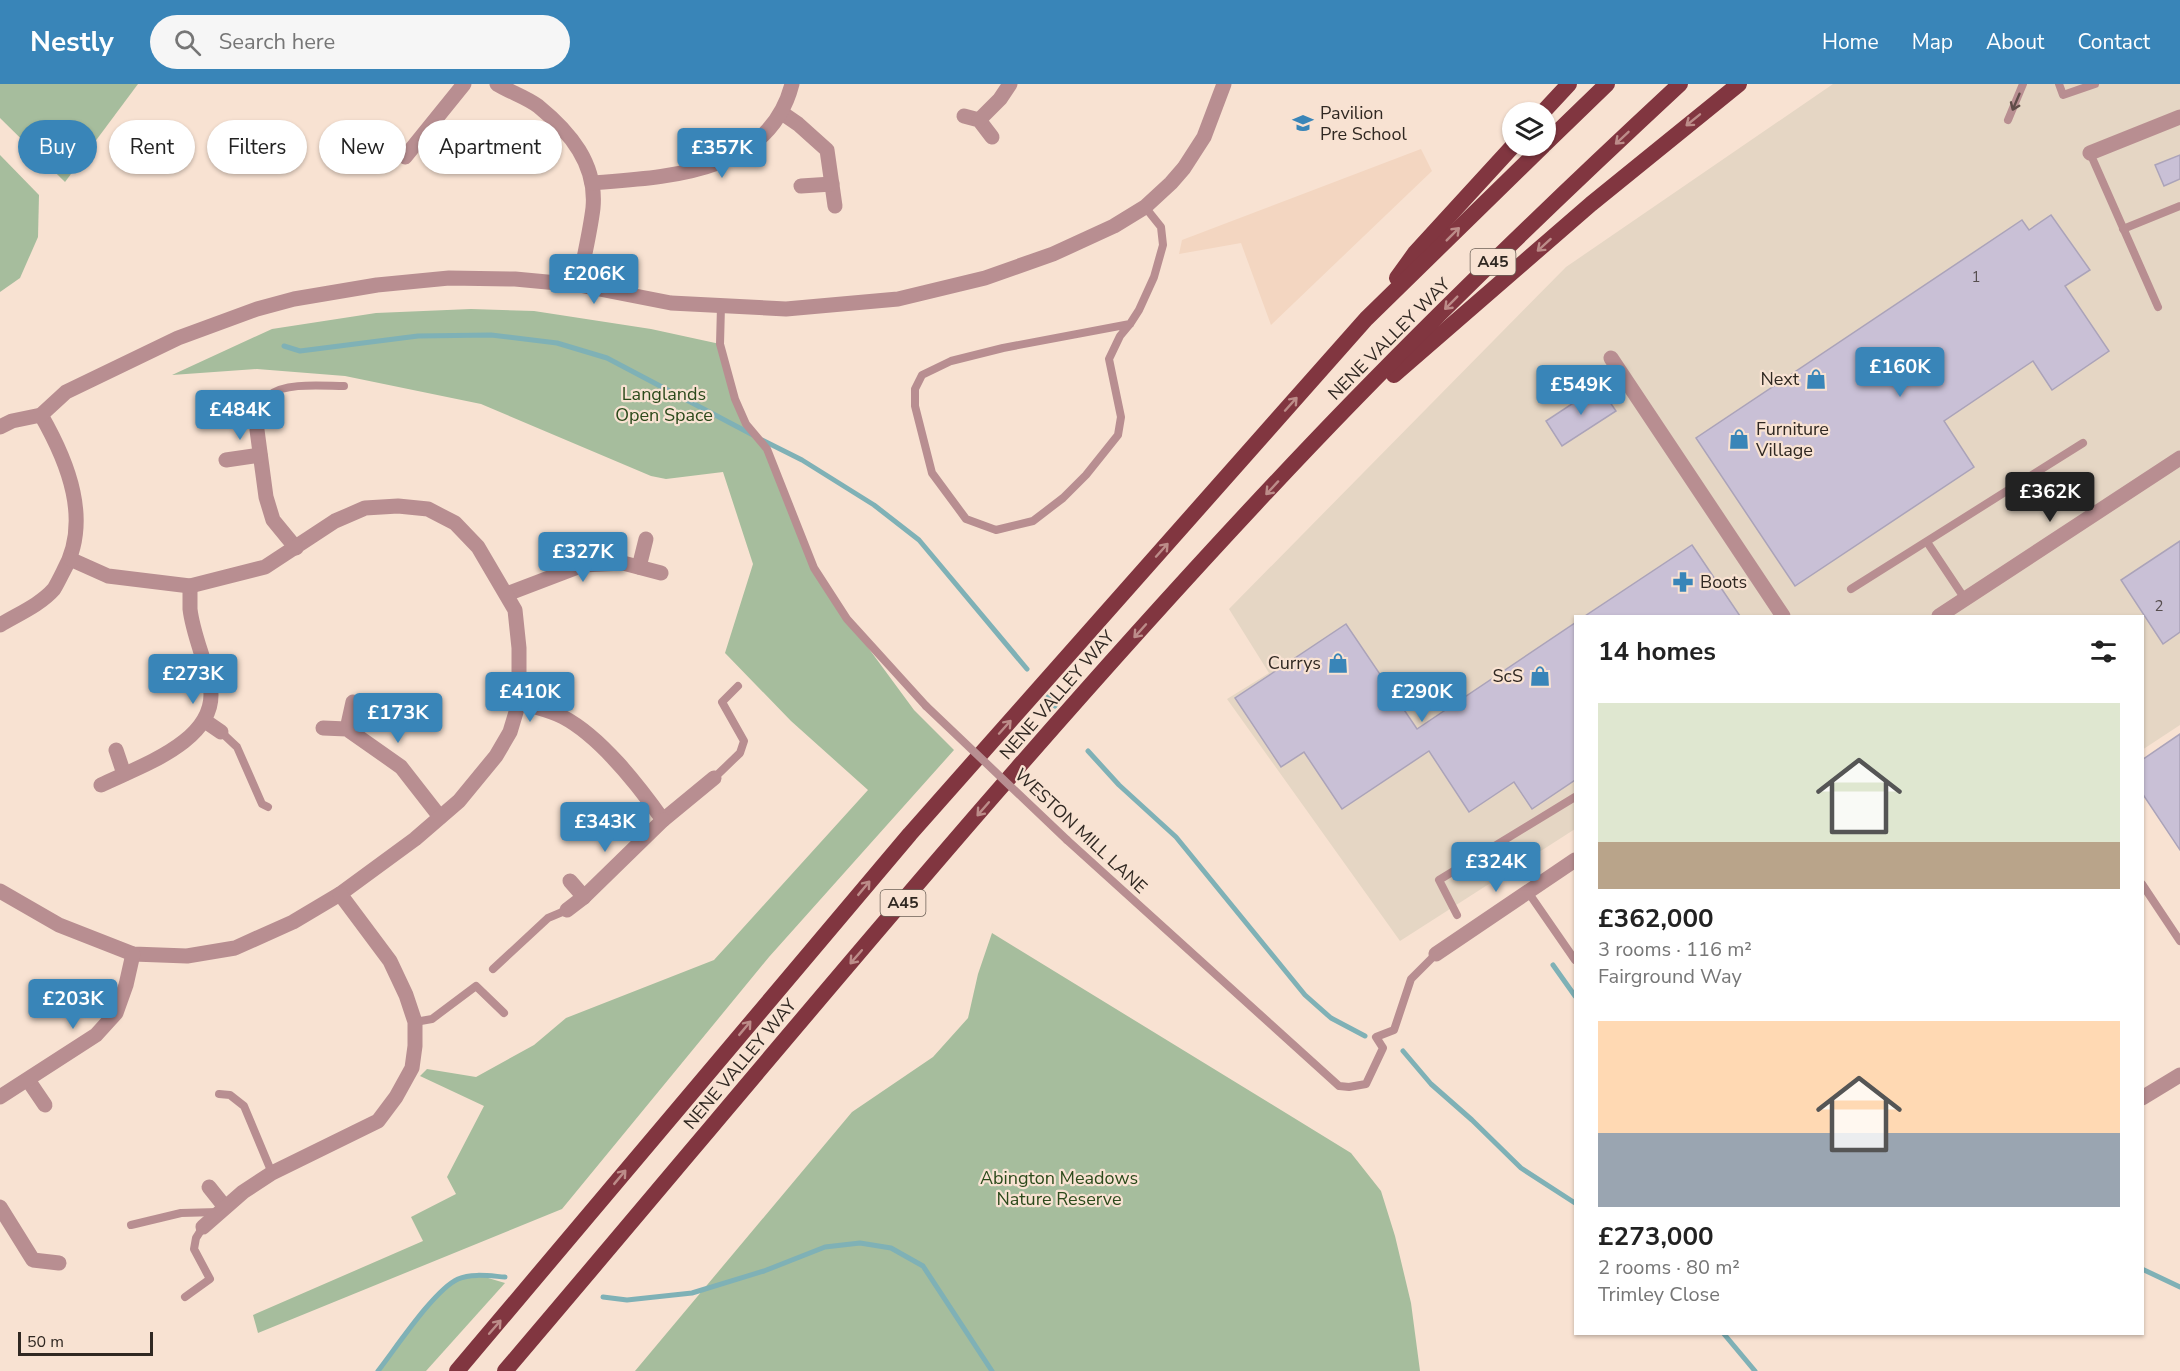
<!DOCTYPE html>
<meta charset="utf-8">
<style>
body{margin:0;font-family:"Nunito Sans",sans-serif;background:#f6f6f6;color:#222;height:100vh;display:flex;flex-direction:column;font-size:22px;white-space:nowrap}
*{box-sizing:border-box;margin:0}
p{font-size:20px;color:#767676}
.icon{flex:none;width:33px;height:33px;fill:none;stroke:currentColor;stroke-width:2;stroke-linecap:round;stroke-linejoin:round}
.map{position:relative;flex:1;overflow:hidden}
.panel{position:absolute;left:1574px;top:531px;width:570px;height:720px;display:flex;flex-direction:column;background:#fff;border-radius:0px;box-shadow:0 2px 4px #0004}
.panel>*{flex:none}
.hud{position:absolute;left:18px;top:36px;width:570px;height:54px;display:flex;gap:12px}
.controls{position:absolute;left:1502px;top:18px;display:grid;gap:12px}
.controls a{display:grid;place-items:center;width:54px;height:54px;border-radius:50%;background:#fff;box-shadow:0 2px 4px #0004;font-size:30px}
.scale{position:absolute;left:18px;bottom:15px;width:135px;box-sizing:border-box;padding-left:6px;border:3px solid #302822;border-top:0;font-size:16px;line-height:21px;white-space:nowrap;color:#302822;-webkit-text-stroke:4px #f8e2d2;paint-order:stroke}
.price{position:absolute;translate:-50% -51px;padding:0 14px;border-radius:6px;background:#3985b8;color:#fff;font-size:20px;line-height:39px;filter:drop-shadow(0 2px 3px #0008)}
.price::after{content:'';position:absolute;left:50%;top:36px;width:18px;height:14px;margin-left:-9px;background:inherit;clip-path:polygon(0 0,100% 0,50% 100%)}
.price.selected{background:#222;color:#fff}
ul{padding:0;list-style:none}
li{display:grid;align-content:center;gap:12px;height:318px;padding:0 24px}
li span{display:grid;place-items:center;height:186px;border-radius:0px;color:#555}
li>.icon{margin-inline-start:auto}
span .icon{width:108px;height:108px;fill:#fffc;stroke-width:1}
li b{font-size:26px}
h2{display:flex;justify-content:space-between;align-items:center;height:72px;padding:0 24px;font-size:26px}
.chip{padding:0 21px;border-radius:27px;background:#fff;box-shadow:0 2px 4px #0004;font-size:21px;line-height:54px}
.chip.selected{background:#3985b8;color:#fff}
header{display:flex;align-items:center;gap:36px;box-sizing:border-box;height:84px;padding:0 30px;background:#3985b8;color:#fff}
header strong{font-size:28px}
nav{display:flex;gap:33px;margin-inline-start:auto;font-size:21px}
.search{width:420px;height:54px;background:#f6f6f6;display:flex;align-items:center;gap:15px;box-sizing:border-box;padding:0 21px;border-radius:33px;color:#767676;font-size:22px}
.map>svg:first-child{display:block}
.commercial{fill:#e5d6c4}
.built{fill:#f3d6c1}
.green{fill:#a6bd9d}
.forest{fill:#a8c09e}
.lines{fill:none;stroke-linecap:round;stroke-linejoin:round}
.stream{stroke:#7fb1b6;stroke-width:5}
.building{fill:#c9c0d6;stroke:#aba3b9;stroke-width:1.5}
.service{stroke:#b88e91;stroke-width:8}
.minor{stroke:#b88e91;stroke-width:15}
.tertiary{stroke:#b88e91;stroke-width:15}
.trunk{stroke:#813640;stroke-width:16}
.service-bridge{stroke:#b88e91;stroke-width:8}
.oneway{stroke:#604c49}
.oneway2{stroke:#bc8c89}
.labels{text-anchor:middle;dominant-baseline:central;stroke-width:4.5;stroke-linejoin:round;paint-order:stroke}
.number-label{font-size:15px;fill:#564e4f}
.shield{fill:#f8e2d2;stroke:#6c6057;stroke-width:1.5}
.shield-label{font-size:16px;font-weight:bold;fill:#302822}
.poi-label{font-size:18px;fill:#302822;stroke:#f8e2d2;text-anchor:start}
.street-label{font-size:18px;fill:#302822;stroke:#f8e2d2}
.park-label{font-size:18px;fill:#2b4a1b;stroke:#f8e2d2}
</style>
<header>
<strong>Nestly</strong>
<div class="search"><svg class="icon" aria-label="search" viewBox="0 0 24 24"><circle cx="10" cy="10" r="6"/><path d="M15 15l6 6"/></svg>Search here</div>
<nav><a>Home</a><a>Map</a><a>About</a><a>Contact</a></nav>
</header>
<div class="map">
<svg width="2180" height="1287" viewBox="0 0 2180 1287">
<rect width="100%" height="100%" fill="#f8e2d2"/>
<polygon class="commercial" points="1833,0 2180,0 2180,641 2142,666 2142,532 1575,532 1575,745 1400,857 1227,615 1269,589 1229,525 1566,183"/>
<polygon class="built" points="1421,65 1432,87 1271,241 1241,159 1179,170 1182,156"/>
<g class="green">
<polygon points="0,0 138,0 65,98 0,34"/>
<polygon points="0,71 39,111 38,153 20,194 0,208"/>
<polygon points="471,225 534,227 651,245 720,260 746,340 767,365 815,484 847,535 914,626 954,666 769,873 562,1125 258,1249 253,1231 423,1157 411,1133 456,1110 447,1093 484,1022 420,992 427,985 476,993 534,961 566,934 714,876 868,706 791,637 725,569 753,480 723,388 666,395 651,392 481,320 345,292 257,285 172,291 272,245 376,229"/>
<polygon points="992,849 1351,1069 1381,1107 1395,1152 1411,1219 1420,1287 635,1287 852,1028 933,973 968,934 978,890"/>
</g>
<polygon class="forest" points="478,1191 505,1199 426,1287 378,1287 441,1206 459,1194"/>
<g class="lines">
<g class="stream">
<polyline points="284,262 300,267 418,252 491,251 557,259 607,274 753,351"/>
<polyline points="762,356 802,376 874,421 919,456 1027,585"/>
<polyline points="1048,613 1055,622"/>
<polyline points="1088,667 1119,701 1176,753 1305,911 1331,934 1365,952"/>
<polyline points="1553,881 1575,912"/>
<polyline points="1403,967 1431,1000 1472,1036 1521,1084 1575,1119"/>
<polyline points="2142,1185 2180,1203"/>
<polyline points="603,1213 627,1216 692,1209 764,1187 825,1163 860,1159 891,1164 923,1182 992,1287"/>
<polyline points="1724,1250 1755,1287"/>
<path d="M378 1287C396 1264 434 1206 458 1195 472 1189 490 1192 505 1193"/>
</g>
</g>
<g class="building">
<polygon points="2180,71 2180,95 2164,102 2155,81"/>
<polygon points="2051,131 2090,186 2065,202 2109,267 2052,306 2033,277 1944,337 1974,383 1795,502 1696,354 2022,136 2029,146"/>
<polygon points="1599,302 1616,327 1562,362 1546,337"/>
<polygon points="2180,457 2180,548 2163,560 2121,496"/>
<polygon points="1692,461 1740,532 1585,532"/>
<polygon points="1575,539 1575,696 1532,725 1514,698 1469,728 1429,667 1342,725 1304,668 1281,683 1235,614 1346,540 1417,645"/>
<polygon points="2180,650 2180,766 2142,709 2142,676"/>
</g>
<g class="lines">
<g class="service">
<polyline points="2059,0 2063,11 2095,0"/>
<polyline points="2008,36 2023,0"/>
<polyline points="2090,69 2158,223"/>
<polyline points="2123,145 2180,122"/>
<polyline points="721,222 720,260 735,315 746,340 767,365 814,484 847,535 926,622"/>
<polyline points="1130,240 1003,264 951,277 922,291 915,305 915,322 932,389 966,435 996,446 1033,437 1063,414 1086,391 1118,351 1121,333 1109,275 1120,252 1130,240 1139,226 1154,193 1163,161 1161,143 1145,123"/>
<path d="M257 346C259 335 261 319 270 311 285 298 324 302 344 302"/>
<polyline points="1927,458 1965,515"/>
<polyline points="1851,505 2083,359"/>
<polyline points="221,648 237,663 262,720 268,723"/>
<polyline points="714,694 740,669 744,657 722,618 738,602"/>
<polyline points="1067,756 1339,1002 1349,1003 1366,1000 1383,964 1376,953 1394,946 1411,895 1436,870"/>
<polyline points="2142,800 2180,857"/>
<polyline points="1528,808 1575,876"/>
<polyline points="1457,831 1439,796 1575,713"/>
<polyline points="493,885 548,834 567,826"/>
<polyline points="415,938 432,935 476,902 504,929"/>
<polyline points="219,1010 230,1011 244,1022 272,1089"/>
<polyline points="131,1141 181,1129 218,1128"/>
<polyline points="185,1213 210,1195 194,1165 196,1154 203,1143"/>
</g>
<g class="minor">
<path d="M497 0C510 8 526 13 538 22 570 48 597 80 593 124 590 149 583 176 579 201"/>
<polyline points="782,29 798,40 827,66 835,122"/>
<polyline points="964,32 979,36 992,53"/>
<polyline points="979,36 1000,15 1010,0"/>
<polyline points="2090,69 2180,33"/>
<polyline points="405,73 464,0"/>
<path d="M592 99C668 93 769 90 792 0"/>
<polyline points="801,102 832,100"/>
<polyline points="1611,274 1783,532"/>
<polyline points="257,346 266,413 273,436 296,464"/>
<polyline points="226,376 260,371"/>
<polyline points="639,483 646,455"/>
<polyline points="507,510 583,481 623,479 661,489"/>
<polyline points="1939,532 2180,374"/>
<path d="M0 541C18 530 40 521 54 505 57 500 60 494 63 488 92 437 68 378 41 331"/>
<path d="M519 618C533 623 550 626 563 633 601 653 638 701 663 736L714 694"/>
<polyline points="205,637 221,648"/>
<polyline points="323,644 347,645 401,683 440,733"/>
<polyline points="347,645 353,618"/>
<polyline points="116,666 124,690"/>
<path d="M101 701C140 682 221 656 210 601 205 575 193 551 190 525 190 518 190 510 190 502"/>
<polyline points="570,797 584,813"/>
<polyline points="0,807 59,841 133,870 187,872 235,864 293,838 340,810 415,755 459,717 496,672 510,648 519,618 519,564 515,526 478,463 455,439 428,425 398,422 365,424 335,437 265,483 190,502 108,492 70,475"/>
<polyline points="567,826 584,813 663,736"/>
<polyline points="1436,870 1575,776"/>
<polyline points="28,996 45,1021"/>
<polyline points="0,1013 96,951 116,929 126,901 133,870"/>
<polyline points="2142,1014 2180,991"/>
<polyline points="209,1103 225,1123"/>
<polyline points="0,1123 33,1176 59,1179"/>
<polyline points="203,1143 243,1108 272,1089 378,1037 396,1013 412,984 415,962 415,938 406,911 390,877 340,810"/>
</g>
<polyline class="tertiary" points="0,343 12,337 41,331 66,308 178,254 257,225 294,215 377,201 449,194 515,195 579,201 671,219 786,225 898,215 985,194 1053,170 1114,142 1145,123 1171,99 1184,84 1204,53 1224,0"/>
<g class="trunk">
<polyline points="1543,28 1569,0"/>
<polyline points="1545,60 1607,0"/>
<polyline points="1397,194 1415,169 1513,62"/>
<polyline points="1394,291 1591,120 1739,0"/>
<polyline points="457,1287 910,750 1366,235 1543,62"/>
<path d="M505 1287C770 976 1028 658 1310 362 1429 237 1554 117 1680 0"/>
</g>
<polyline class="service-bridge" points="926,622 1067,756"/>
</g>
<defs><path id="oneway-shaft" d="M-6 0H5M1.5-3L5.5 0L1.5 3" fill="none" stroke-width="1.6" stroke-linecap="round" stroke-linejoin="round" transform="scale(1.5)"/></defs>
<use class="oneway" href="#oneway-shaft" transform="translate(2016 18) rotate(113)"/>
<g class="oneway2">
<use href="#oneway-shaft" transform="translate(1693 36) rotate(141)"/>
<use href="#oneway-shaft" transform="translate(1622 54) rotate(137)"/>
<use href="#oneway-shaft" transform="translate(1453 150) rotate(-45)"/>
<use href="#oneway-shaft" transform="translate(1544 161) rotate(138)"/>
<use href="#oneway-shaft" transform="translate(1451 219) rotate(135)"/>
<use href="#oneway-shaft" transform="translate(1291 320) rotate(-48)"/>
<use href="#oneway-shaft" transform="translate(1272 404) rotate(133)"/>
<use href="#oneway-shaft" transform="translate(1162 466) rotate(-48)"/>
<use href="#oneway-shaft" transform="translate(1140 547) rotate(132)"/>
<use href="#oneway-shaft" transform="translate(1005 643) rotate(-48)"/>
<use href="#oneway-shaft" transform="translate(983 725) rotate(131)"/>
<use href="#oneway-shaft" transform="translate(864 804) rotate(-50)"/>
<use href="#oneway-shaft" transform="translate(856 873) rotate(131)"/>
<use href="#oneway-shaft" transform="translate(745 944) rotate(-50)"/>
<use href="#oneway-shaft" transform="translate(620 1093) rotate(-50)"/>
<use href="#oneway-shaft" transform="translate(495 1243) rotate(-49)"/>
</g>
<defs>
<g id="school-bare" transform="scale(1.62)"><path d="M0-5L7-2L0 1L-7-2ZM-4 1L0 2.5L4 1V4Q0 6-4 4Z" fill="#3985b8" stroke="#f8e2d2" stroke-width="2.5" paint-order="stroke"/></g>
<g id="shop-bare" transform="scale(1.62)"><path d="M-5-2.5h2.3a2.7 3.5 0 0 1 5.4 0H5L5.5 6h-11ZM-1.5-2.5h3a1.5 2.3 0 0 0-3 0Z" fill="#3985b8" stroke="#f8e2d2" stroke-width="2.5" paint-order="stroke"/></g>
<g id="pharmacy-bare" transform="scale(1.62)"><path d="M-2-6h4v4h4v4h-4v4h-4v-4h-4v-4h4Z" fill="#3985b8" stroke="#f8e2d2" stroke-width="2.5" paint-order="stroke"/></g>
</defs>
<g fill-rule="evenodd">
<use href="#school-bare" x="1303" y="39"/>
<use href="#shop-bare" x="1816" y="295"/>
<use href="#shop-bare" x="1739" y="355"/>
<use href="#pharmacy-bare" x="1683" y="498"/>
<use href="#shop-bare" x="1338" y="579"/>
<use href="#shop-bare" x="1540" y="592"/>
</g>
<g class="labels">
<g class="number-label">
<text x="1976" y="193">1</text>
<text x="2159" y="522">2</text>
</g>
<g class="shield">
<rect x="1470.5" y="165" width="45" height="26" rx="4.5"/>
<rect x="880.5" y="806" width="45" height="26" rx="4.5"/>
</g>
<g class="shield-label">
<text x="1493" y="178">A45</text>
<text x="903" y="819">A45</text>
</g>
<g class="poi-label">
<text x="1320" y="29">Pavilion<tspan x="1320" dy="21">Pre School</tspan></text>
<text x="1799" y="295" text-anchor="end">Next</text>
<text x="1756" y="345">Furniture<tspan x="1756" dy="21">Village</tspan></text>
<text x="1700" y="498">Boots</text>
<text x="1321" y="579" text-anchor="end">Currys</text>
<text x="1523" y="592" text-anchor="end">ScS</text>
</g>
<g class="street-label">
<text transform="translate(1389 255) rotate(-45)">NENE VALLEY WAY</text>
<text transform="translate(1057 611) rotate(-49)">NENE VALLEY WAY</text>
<text transform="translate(1081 747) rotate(43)">WESTON MILL LANE</text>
<text transform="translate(740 980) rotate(-50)">NENE VALLEY WAY</text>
</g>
<g class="park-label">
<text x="664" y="310">Langlands<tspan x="664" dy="21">Open Space</tspan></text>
<text x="1059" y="1094">Abington Meadows<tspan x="1059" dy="21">Nature Reserve</tspan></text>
</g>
</g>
</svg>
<div class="controls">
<a><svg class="icon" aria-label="layers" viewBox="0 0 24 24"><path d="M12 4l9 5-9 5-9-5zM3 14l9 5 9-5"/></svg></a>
</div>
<div class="scale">50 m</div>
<b class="price" style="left:722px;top:95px">£357K</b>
<b class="price" style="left:594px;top:221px">£206K</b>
<b class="price" style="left:1900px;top:314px">£160K</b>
<b class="price" style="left:1581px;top:332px">£549K</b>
<b class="price" style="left:240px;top:357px">£484K</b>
<b class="price selected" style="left:2050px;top:439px">£362K</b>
<b class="price" style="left:583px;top:499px">£327K</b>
<b class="price" style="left:193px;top:621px">£273K</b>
<b class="price" style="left:530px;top:639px">£410K</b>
<b class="price" style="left:1422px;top:639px">£290K</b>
<b class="price" style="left:398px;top:660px">£173K</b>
<b class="price" style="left:605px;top:769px">£343K</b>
<b class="price" style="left:1496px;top:809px">£324K</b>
<b class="price" style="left:73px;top:946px">£203K</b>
<div class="hud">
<a class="chip selected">Buy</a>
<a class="chip">Rent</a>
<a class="chip">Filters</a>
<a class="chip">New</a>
<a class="chip">Apartment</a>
</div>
<section class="panel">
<h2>14 homes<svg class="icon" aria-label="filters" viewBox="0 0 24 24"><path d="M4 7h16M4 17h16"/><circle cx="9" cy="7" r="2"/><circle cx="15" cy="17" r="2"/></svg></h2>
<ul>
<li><span style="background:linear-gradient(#dfe7d0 75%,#b9a48a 0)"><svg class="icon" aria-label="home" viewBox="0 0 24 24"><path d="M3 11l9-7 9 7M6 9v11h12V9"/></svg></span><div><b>£362,000</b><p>3 rooms · 116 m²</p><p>Fairground Way</p></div></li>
<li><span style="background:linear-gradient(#ffd9b3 60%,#9aa5b1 0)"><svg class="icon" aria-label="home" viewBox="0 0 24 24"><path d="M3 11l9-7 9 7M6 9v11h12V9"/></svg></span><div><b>£273,000</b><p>2 rooms · 80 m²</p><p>Trimley Close</p></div></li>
</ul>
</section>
</div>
